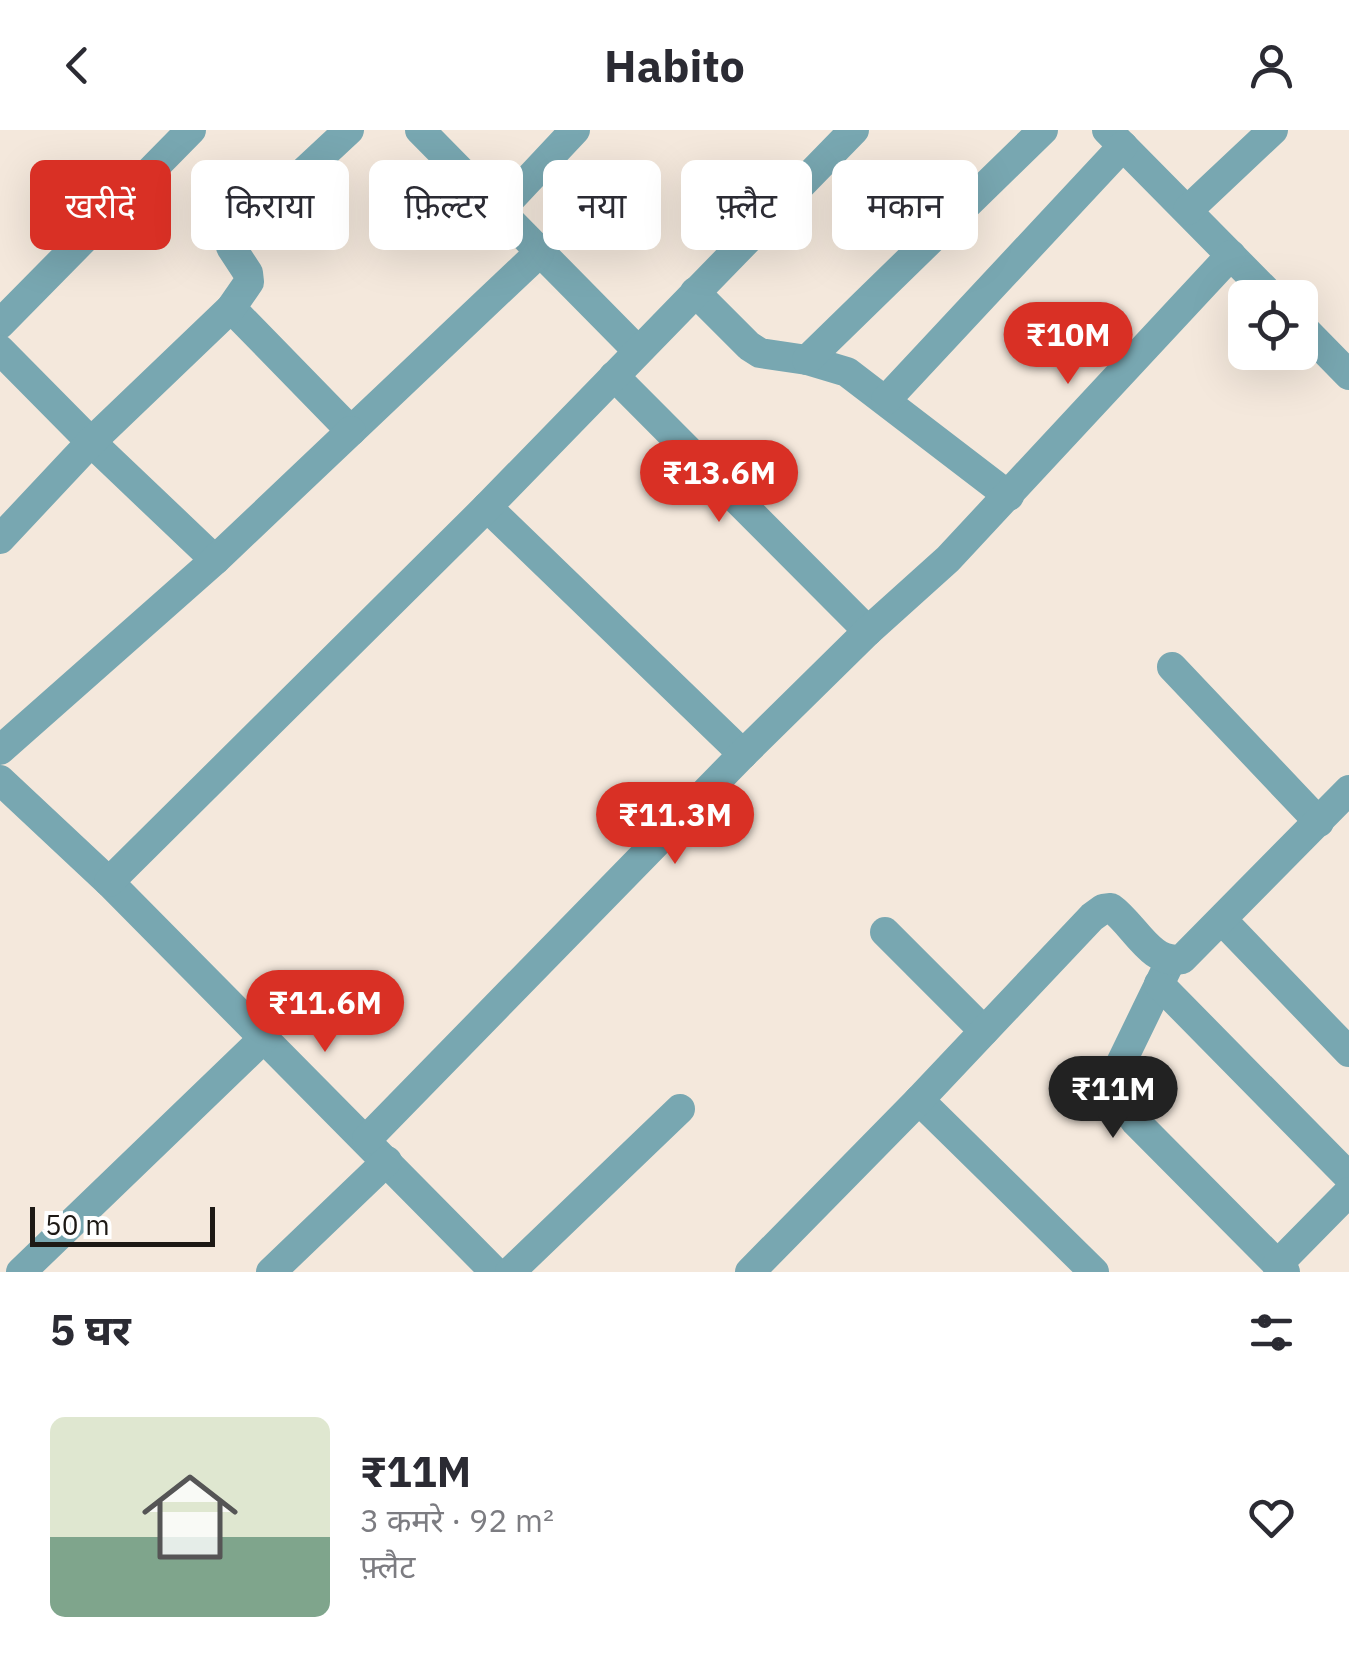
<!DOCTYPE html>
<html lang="hi">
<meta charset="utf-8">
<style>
body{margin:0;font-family:"IBM Plex Sans","Noto Sans Devanagari",sans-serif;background:#f7f7f7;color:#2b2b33;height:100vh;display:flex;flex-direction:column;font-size:38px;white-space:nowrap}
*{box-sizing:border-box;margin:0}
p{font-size:32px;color:#7c7c81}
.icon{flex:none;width:55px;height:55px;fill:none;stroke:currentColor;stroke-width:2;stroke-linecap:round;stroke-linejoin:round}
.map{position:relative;height:1142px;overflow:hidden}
.sheet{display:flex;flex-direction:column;background:#fff;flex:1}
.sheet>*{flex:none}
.top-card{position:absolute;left:30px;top:30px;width:1290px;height:90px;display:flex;gap:20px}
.controls{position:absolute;left:1228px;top:150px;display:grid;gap:20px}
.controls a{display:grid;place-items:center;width:90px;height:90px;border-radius:15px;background:#fff;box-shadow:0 10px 40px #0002;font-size:50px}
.scale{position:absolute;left:30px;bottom:25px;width:185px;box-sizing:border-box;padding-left:10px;border:5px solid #1d1915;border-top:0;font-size:28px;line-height:35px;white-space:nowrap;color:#1d1915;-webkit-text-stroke:8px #fff;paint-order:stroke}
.price{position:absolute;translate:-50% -85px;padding:0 22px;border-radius:35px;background:#d93025;color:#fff;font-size:32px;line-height:65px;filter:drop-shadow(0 2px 5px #0008)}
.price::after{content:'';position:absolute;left:50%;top:60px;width:30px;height:22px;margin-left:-15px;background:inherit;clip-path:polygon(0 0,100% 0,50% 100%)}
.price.active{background:#222;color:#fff}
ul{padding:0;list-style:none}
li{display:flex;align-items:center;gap:30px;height:250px;padding:0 50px}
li+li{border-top:2px solid #e1e1e2}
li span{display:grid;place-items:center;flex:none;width:280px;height:200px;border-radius:15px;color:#555}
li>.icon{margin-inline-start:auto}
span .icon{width:120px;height:120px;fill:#fffc;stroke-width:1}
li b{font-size:42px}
h2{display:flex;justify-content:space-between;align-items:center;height:120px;padding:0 50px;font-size:42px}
.chip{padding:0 35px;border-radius:15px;background:#fff;box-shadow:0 10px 40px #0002;font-size:35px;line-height:90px}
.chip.active{background:#d93025;color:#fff}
header{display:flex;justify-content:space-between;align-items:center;height:130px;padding:0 50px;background:#fff;font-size:45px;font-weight:700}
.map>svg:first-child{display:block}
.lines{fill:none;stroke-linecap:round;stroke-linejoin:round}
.minor{stroke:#78a7b1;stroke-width:30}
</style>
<header><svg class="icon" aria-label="back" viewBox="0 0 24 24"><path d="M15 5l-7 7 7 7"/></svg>Habito<svg class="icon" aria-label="person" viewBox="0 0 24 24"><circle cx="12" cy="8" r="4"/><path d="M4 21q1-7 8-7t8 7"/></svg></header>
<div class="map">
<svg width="1349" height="1142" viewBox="0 0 1349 1142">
<rect width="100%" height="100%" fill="#f4e8dc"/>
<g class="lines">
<g class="minor">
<polyline points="420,0 638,221"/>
<polyline points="1107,0 1273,168"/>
<polyline points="1188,80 1273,0"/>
<polyline points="498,82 575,0"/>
<polyline points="695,162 749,216 760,223 807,230 847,242 1009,366"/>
<polyline points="231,178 351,301 539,123"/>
<polyline points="0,194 191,0"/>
<polyline points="1300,195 1349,245"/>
<polyline points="0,220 91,312 215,430"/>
<polyline points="807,230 1043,0"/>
<polyline points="614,246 868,501"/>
<polyline points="886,270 1123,16"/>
<polyline points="487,377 743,624"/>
<polyline points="0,409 91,312 231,178 249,152 248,143 231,117 232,109 349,0"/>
<polyline points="1172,537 1319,692"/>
<polyline points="0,620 215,430 351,301"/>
<polyline points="0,650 109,752 495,1142"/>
<polyline points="109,752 487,377 854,0"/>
<polyline points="1223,791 1349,922"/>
<polyline points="885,802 984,901"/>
<polyline points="1170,832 1121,933 1117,965 1136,992 1285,1142"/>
<polyline points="1159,854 1349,1047"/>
<polyline points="919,970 1094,1142"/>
<polyline points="367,1009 743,624 868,501 948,429 1231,125"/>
<polyline points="1277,1135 1349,1062"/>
<polyline points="21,1142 265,907"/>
<polyline points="271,1142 387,1031"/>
<polyline points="510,1142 680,979"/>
<path d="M750 1142 919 970 1092 787 1103 779 1111 778C1134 794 1151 836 1182 829L1349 660"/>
</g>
</g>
</svg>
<div class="controls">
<a><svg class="icon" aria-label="locate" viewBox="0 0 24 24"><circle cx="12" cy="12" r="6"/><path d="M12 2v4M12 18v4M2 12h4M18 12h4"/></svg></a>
</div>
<div class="scale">50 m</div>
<b class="price" style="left:1068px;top:257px">₹10M</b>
<b class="price" style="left:719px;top:395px">₹13.6M</b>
<b class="price" style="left:675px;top:737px">₹11.3M</b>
<b class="price" style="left:325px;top:925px">₹11.6M</b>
<b class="price active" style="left:1113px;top:1011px">₹11M</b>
<div class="top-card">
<a class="chip active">खरीदें</a>
<a class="chip">किराया</a>
<a class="chip">फ़िल्टर</a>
<a class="chip">नया</a>
<a class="chip">फ़्लैट</a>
<a class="chip">मकान</a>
</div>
</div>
<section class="sheet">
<h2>5 घर<svg class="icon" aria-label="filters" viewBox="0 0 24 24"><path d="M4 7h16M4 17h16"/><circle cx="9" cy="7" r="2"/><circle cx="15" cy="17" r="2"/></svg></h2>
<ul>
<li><span style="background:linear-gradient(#dfe7d0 60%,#7fa58c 0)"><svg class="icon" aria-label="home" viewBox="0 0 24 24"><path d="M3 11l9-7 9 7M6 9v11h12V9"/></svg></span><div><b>₹11M</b><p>3 कमरे · 92 m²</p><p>फ़्लैट</p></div><svg class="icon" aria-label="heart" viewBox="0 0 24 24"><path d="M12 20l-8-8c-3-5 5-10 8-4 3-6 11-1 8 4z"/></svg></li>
</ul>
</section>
